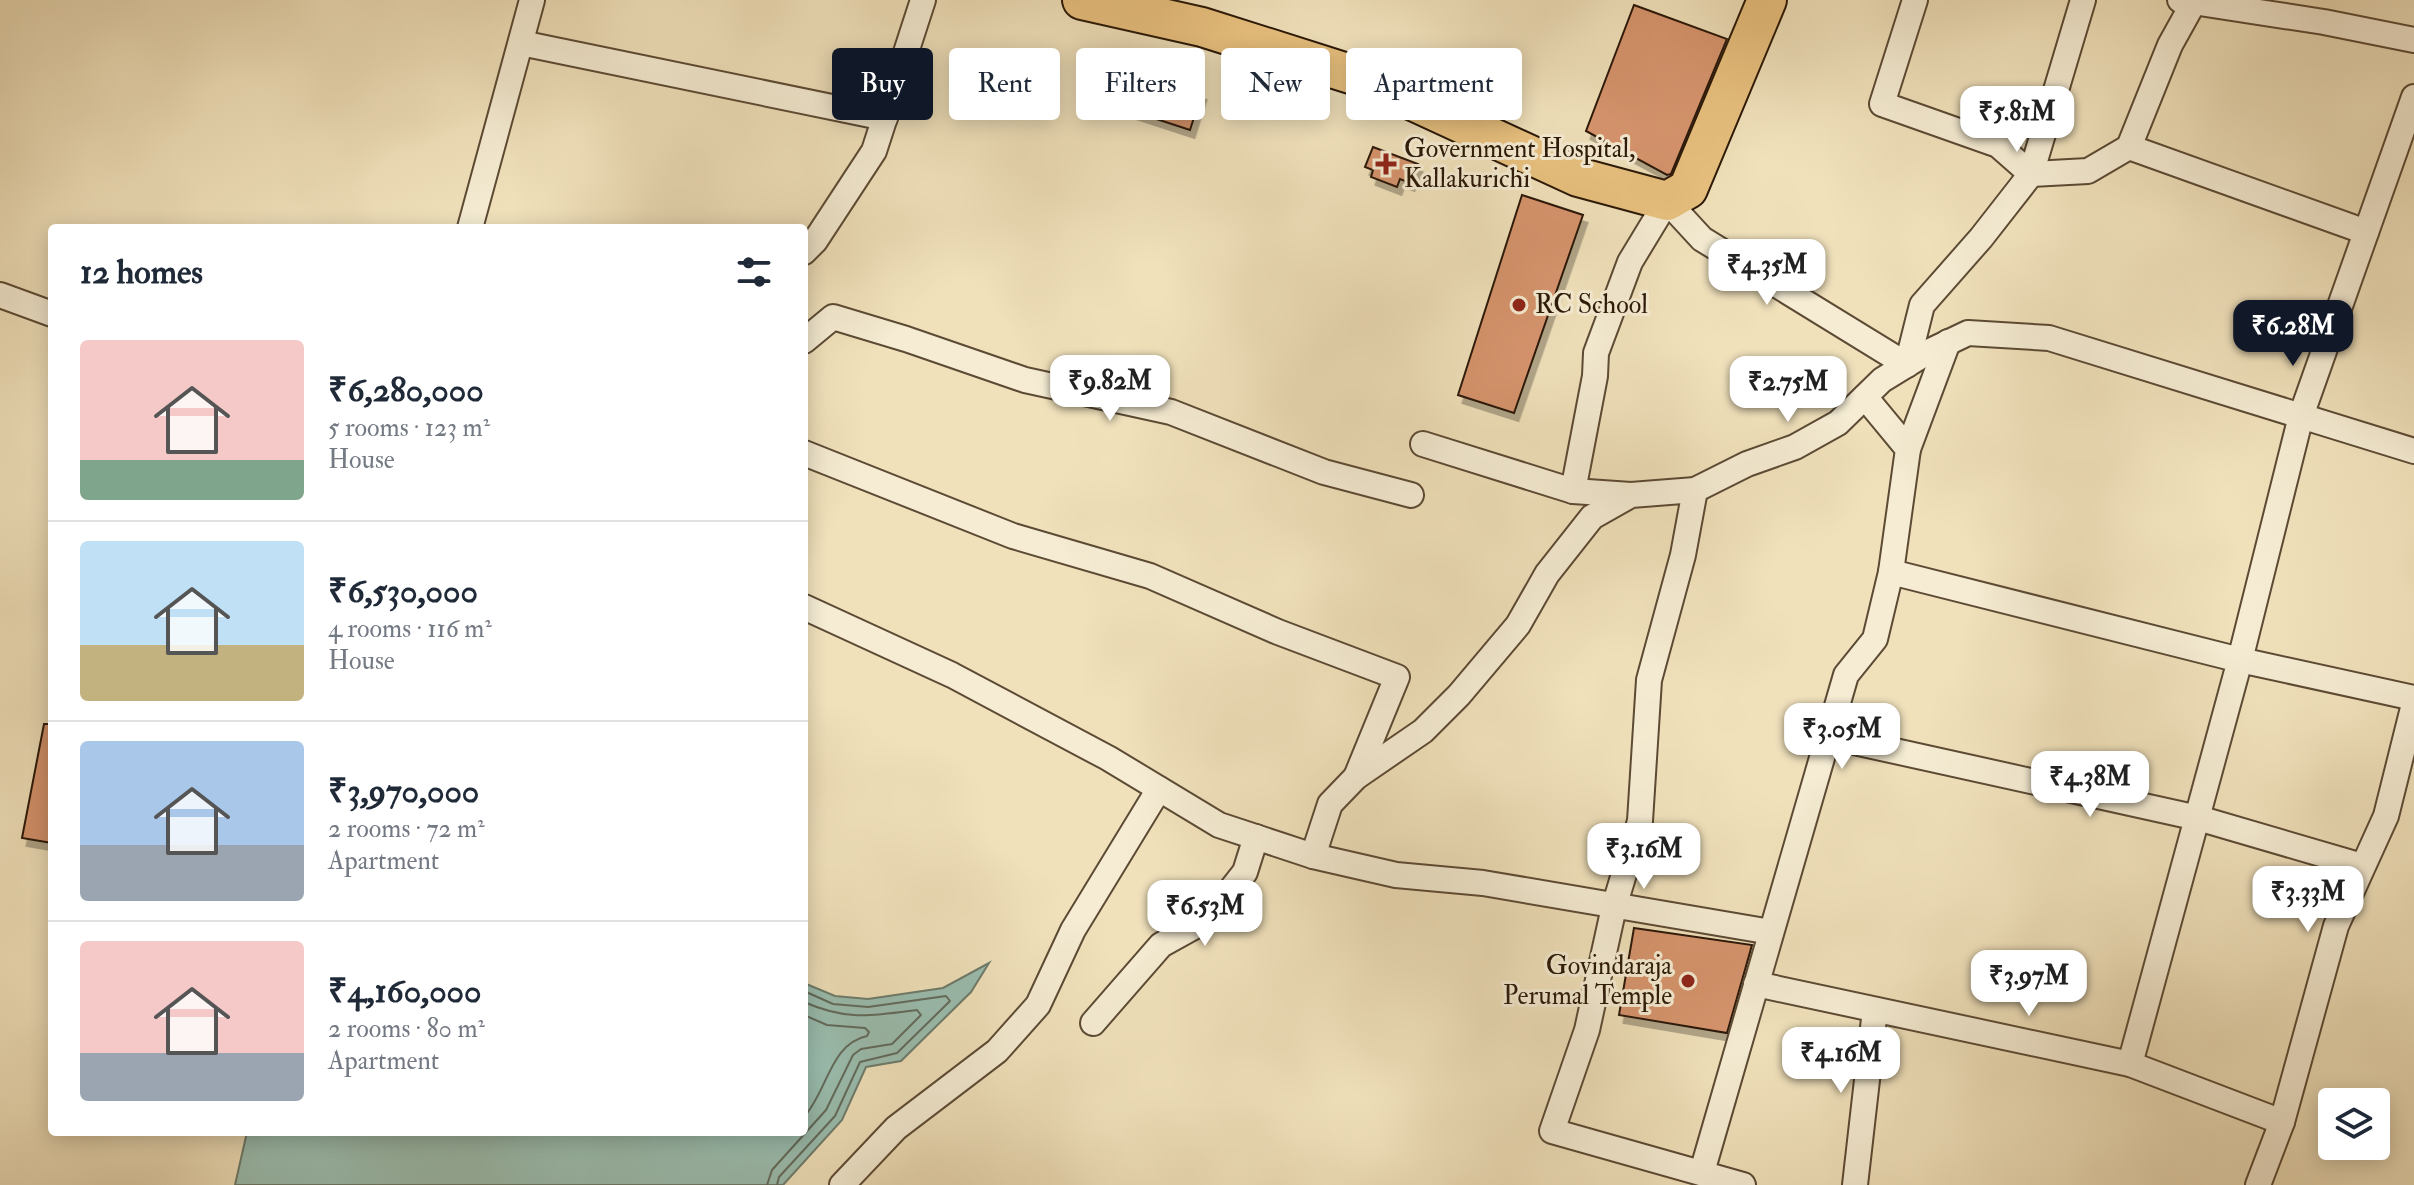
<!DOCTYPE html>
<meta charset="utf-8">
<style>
body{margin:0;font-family:"IM FELL Double Pica",serif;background:#f6f6f7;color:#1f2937;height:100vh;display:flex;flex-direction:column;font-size:30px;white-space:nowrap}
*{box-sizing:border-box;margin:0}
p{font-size:26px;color:#747a83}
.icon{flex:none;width:44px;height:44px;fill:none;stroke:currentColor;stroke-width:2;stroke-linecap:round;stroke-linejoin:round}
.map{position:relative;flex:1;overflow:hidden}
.panel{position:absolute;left:48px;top:224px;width:760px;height:912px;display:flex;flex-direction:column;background:#fff;border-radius:8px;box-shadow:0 4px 20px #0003}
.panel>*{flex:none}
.guide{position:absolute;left:832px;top:48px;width:760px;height:72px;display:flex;gap:16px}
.tools{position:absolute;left:2318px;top:1088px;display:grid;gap:16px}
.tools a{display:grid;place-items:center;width:72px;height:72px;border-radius:8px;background:#fff;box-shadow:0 4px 20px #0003;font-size:40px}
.price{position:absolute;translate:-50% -68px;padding:0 18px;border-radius:16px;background:#fff;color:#222;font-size:26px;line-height:52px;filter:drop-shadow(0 2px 4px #0008)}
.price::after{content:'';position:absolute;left:50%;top:48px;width:24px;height:18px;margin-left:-12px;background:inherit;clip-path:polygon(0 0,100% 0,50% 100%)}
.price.active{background:#111827;color:#fff}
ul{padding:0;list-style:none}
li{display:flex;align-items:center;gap:24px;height:200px;padding:0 32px}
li+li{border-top:2px solid #e0e1e3}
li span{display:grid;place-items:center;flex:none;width:224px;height:160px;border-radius:8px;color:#555}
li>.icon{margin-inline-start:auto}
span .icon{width:96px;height:96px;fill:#fffc;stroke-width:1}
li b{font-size:34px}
h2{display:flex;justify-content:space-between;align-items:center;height:96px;padding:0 32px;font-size:34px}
.tag{padding:0 28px;border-radius:8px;background:#fff;box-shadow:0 4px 20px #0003;font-size:28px;line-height:72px}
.tag.active{background:#111827;color:#fff}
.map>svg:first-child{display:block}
.water{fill:#9abeb0;stroke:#6d7c6c;stroke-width:2}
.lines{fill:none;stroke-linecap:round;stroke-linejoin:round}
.shore{stroke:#626b5c;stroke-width:2}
.building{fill:#d6946d;stroke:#2a1807;stroke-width:2;filter:url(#shadow)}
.street-casing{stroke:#5c4a34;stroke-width:28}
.primary-casing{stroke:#2a1807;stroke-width:42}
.street{stroke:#f5ecd3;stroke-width:24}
.primary{stroke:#e8c07e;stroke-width:38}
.poi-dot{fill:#8f2418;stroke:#f5ecd3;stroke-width:3}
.labels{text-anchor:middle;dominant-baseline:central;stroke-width:6;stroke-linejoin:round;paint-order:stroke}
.poi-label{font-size:26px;fill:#2a1807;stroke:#f5ecd3;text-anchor:start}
</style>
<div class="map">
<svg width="2414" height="1185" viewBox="0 0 2414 1185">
<defs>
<filter id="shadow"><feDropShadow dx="4.5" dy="8" stdDeviation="0" flood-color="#0004"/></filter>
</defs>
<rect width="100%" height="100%" fill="#f0e1bb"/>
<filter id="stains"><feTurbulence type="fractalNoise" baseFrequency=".0025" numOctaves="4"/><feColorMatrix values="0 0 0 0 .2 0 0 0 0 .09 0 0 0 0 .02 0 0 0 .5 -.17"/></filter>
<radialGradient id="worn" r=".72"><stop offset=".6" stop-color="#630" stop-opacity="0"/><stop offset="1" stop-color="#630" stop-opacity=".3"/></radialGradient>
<polygon class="water" points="989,963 971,992 901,1061 866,1067 842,1120 783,1185 235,1185 247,1132 804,1132 804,983 835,996 868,999 943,988"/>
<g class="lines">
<g class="shore">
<path d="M804 1015 827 1025 865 1028 869 1032 867 1036C830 1044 828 1090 804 1117"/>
<path d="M767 1185 772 1170 826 1110 853 1055 861 1049 892 1044 921 1015 917 1010C872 1016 847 1021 804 1002"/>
<polyline points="777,1185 779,1177 835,1116 860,1062 897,1053 950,1001 946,996 868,1007 833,1004 804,991"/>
</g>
</g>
<g class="building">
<polygon points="1634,5 1727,39 1671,174 1667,175 1586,131"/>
<polygon points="1095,57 1202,92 1190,130 1083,95"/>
<polygon points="1373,147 1418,164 1410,183 1400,179 1397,187 1371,177 1373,170 1365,167"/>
<polygon points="1522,195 1583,215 1514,413 1458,395"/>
<polygon points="44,724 52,724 52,843 22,838"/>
<polygon points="1634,928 1752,945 1727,1033 1619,1015"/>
</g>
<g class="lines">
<g class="street-casing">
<g id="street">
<polyline points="1915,0 1882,104 1998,145 2031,174 2083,0"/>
<polyline points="2180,0 2324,22 2414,40"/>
<polyline points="521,43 885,118"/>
<polyline points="2129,147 2366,232"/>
<polyline points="470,228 532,0"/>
<polyline points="804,252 815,241 874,151 923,0"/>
<polyline points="0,295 52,314"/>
<polyline points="804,341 833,317 906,339 1025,380 1171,412 1324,472 1411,495"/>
<polyline points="1423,444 1573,491 1631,495"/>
<polyline points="1908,449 1948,342"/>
<polyline points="804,453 1013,536 1150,576 1278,632 1397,677 1356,777"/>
<polyline points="1695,490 1683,555 1649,680 1640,821 1614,907 1587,1030 1552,1131 1743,1185"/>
<polyline points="1573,491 1595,376 1596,353 1630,262 1667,201 1702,239 1907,365 1922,305 1981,238 2031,174 2088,171 2129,147 2170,45 2195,0"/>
<polyline points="1891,572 2240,660 2414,698"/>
<polyline points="804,607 952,675 1108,758 1219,825 1313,856 1396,875 1483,883 1771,932"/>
<polyline points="1827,736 2198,818 2362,866"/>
<polyline points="1313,856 1330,804 1356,777 1423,731 1459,695 1518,625 1547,574 1592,517 1631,495 1695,490 1747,464 1795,447 1838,423 1882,380 1926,353 1968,333 2049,338 2414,451"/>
<polyline points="1756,984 2130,1064 2282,1122"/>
<polyline points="1093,1023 1161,945 1208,919 1245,872 1256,837"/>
<polyline points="2130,1064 2240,660 2301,416 2414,97"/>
<polyline points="1702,1172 1846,675 1875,639 1891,572 1908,449 1865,397"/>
<polyline points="842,1185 896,1128 997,1051 1038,1005 1073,930 1159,789"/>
<polyline points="1855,1185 1875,1010"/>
<polyline points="2258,1185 2282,1122 2336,926 2386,816 2414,704"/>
</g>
</g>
<g class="primary-casing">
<polyline id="primary" points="1082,0 1202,27 1363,78 1578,177 1667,201 1688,189 1767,0"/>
</g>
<use href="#street" class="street"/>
<use href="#primary" class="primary"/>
</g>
<g class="poi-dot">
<path d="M1382 152h8v8h8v8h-8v8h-8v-8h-8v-8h8z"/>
<circle cx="1519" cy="305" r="8"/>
<circle cx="1688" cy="981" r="8"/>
</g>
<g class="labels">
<g class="poi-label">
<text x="1404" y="149">Government Hospital,<tspan x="1404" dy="30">Kallakurichi</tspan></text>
<text x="1535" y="305">RC School</text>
<text x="1672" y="966" text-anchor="end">Govindaraja<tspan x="1672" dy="30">Perumal Temple</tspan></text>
</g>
</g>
<rect width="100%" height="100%" filter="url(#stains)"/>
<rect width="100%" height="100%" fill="url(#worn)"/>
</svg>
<div class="tools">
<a><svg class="icon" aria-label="layers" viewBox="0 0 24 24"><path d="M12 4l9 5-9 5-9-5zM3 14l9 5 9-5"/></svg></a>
</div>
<b class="price" style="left:2017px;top:154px">₹5.81M</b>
<b class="price" style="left:1767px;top:307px">₹4.35M</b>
<b class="price active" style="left:2293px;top:368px">₹6.28M</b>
<b class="price" style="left:1110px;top:423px">₹9.82M</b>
<b class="price" style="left:1788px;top:424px">₹2.75M</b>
<b class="price" style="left:1842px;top:771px">₹3.05M</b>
<b class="price" style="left:2090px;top:819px">₹4.38M</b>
<b class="price" style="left:1644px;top:891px">₹3.16M</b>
<b class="price" style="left:2308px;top:934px">₹3.33M</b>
<b class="price" style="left:1205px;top:948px">₹6.53M</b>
<b class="price" style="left:2029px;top:1018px">₹3.97M</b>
<b class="price" style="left:1841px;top:1095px">₹4.16M</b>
<div class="guide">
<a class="tag active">Buy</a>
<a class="tag">Rent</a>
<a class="tag">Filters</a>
<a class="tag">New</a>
<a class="tag">Apartment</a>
</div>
<section class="panel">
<h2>12 homes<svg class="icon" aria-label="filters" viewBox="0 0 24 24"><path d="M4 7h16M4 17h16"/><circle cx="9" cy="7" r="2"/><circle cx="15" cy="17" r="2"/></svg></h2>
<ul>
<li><span style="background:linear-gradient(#f6c9c9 75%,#7fa58c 0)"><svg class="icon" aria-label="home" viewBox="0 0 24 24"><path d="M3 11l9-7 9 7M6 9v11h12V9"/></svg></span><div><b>₹6,280,000</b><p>5 rooms · 123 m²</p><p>House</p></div></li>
<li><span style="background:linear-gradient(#bfe0f5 65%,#c2b280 0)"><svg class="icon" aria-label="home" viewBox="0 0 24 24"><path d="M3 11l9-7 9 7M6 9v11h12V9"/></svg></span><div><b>₹6,530,000</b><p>4 rooms · 116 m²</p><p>House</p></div></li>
<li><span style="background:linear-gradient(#a9c7e8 65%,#9aa5b1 0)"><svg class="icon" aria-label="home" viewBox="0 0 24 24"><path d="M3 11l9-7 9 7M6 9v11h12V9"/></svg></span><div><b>₹3,970,000</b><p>2 rooms · 72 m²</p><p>Apartment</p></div></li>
<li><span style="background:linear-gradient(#f6c9c9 70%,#9aa5b1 0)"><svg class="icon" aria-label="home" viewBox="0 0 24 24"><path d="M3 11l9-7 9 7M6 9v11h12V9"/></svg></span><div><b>₹4,160,000</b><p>2 rooms · 80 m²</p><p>Apartment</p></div></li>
</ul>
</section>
</div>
